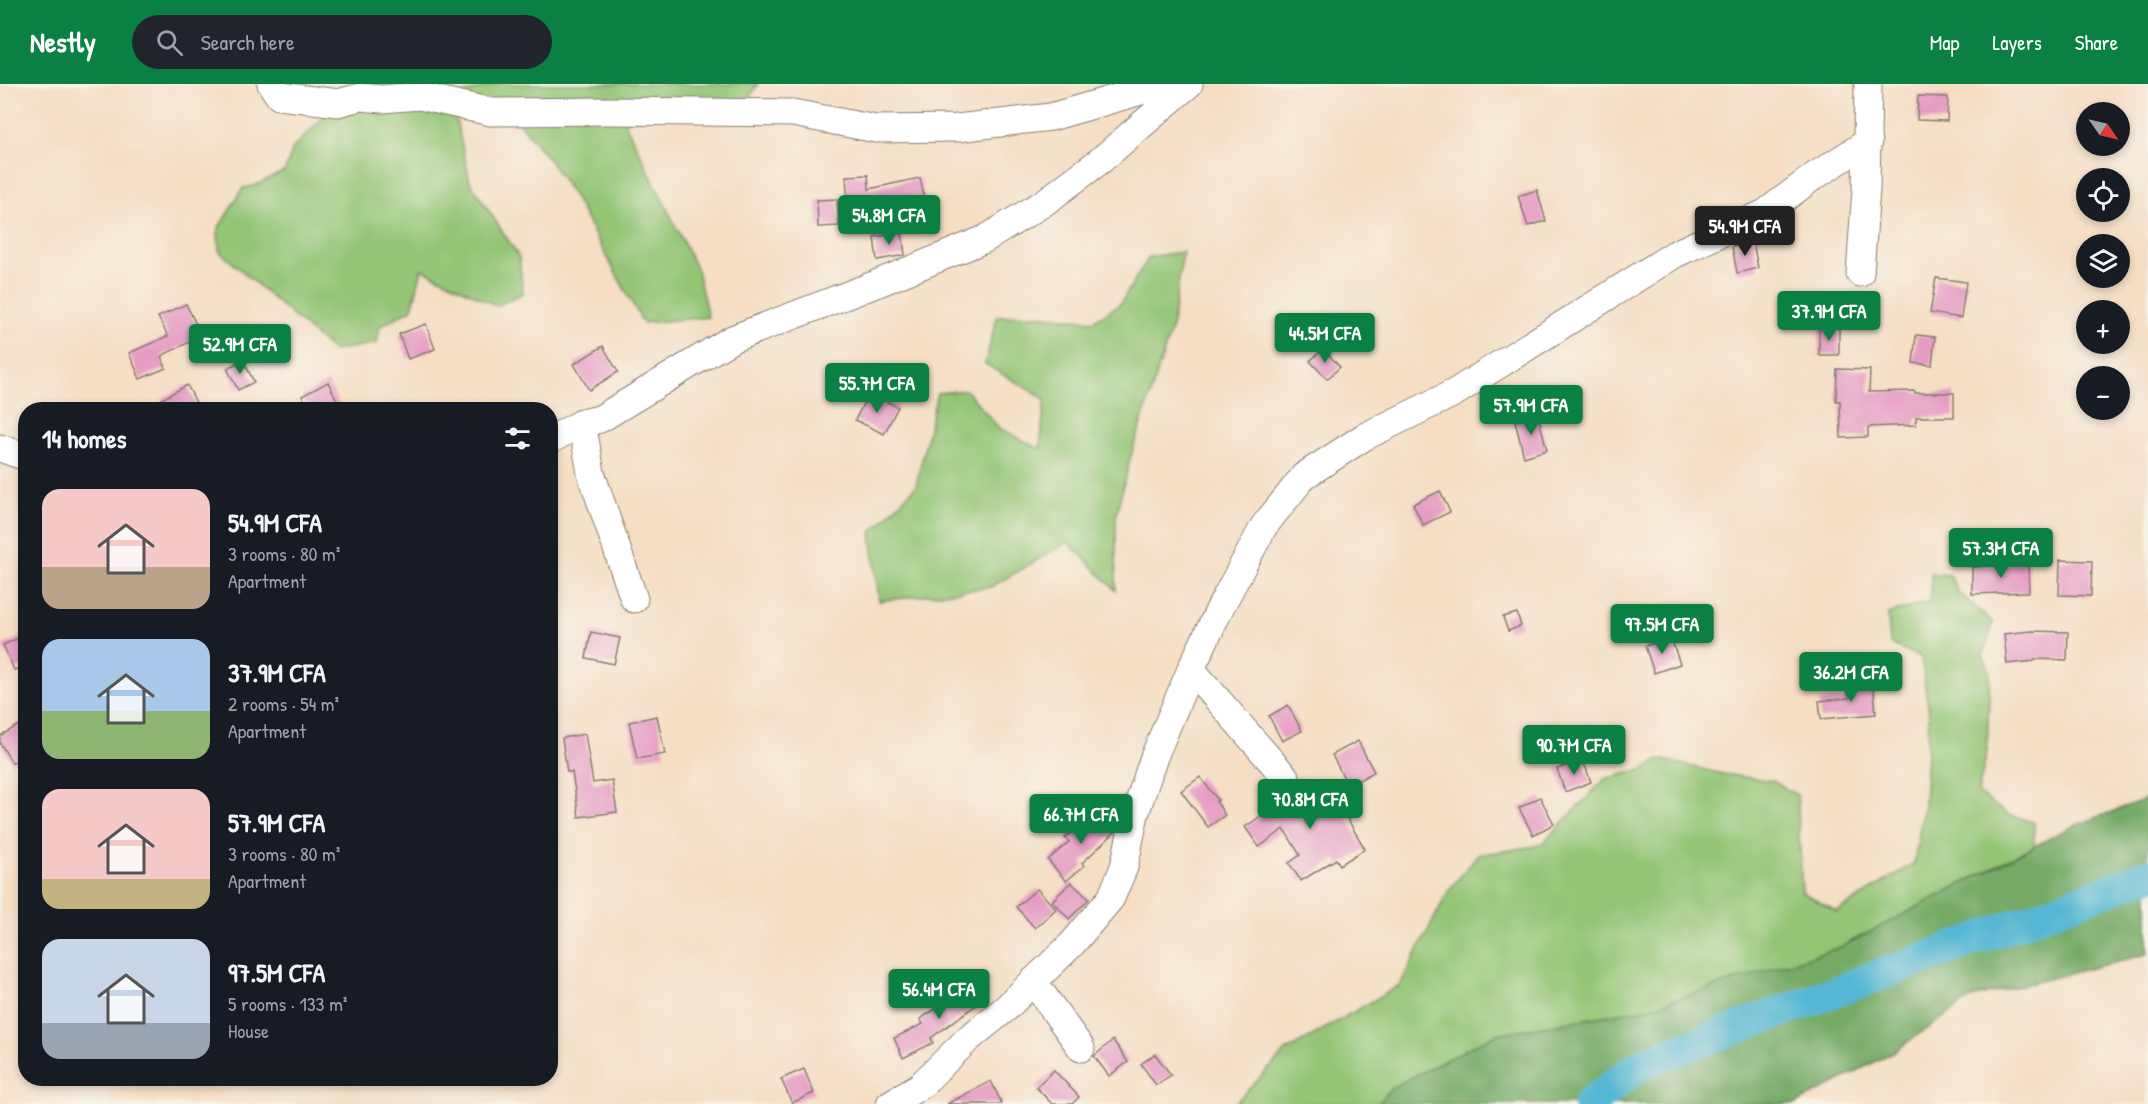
<!DOCTYPE html>
<meta charset="utf-8">
<style>
body{margin:0;font-family:"Patrick Hand",sans-serif;background:#20242c;color:#f1f3f6;height:100vh;display:flex;flex-direction:column;font-size:22px;white-space:nowrap}
*{box-sizing:border-box;margin:0}
p{font-size:20px;color:#9ea1a6}
.icon{flex:none;width:33px;height:33px;fill:none;stroke:currentColor;stroke-width:2;stroke-linecap:round;stroke-linejoin:round}
.map{position:relative;flex:1;overflow:hidden}
.side{position:absolute;left:18px;top:318px;width:540px;height:684px;display:flex;flex-direction:column;background:#171b24;border-radius:24px;box-shadow:0 3px 9px #0003}
.side>*{flex:none}
.needle{width:39px;rotate:124deg}
.controls{position:absolute;left:2076px;top:18px;display:grid;gap:12px}
.controls a{display:grid;place-items:center;width:54px;height:54px;border-radius:50%;background:#171b24;box-shadow:0 3px 9px #0003;font-size:30px}
.price{position:absolute;translate:-50% -51px;padding:0 14px;border-radius:6px;background:#0b8043;color:#fff;font-size:20px;line-height:39px;filter:drop-shadow(0 2px 3px #0008)}
.price::after{content:'';position:absolute;left:50%;top:36px;width:18px;height:14px;margin-left:-9px;background:inherit;clip-path:polygon(0 0,100% 0,50% 100%)}
.price.on{background:#222;color:#fff}
ul{padding:0;list-style:none}
li{display:flex;align-items:center;gap:18px;height:150px;padding:0 24px}
li span{display:grid;place-items:center;flex:none;width:168px;height:120px;border-radius:18px;color:#555}
li>.icon{margin-inline-start:auto}
span .icon{width:72px;height:72px;fill:#fffc;stroke-width:1}
li b{font-size:26px}
h2{display:flex;justify-content:space-between;align-items:center;height:72px;padding:0 24px;font-size:26px}
header{display:flex;align-items:center;gap:36px;box-sizing:border-box;height:84px;padding:0 30px;background:#0b8043;color:#fff}
header strong{font-size:28px}
nav{display:flex;gap:33px;margin-inline-start:auto;font-size:21px}
.search{width:420px;height:54px;background:#20242c;display:flex;align-items:center;gap:15px;box-sizing:border-box;padding:0 21px;border-radius:33px;color:#9ea1a6;font-size:22px}
.map>svg:first-child{display:block}
.green{fill:#93c575;stroke:#587048;stroke-width:1.5}
.forest{fill:#76aa66;stroke:#496341;stroke-width:1.5}
.lines{fill:none;stroke-linecap:round;stroke-linejoin:round}
.river{stroke:#54b7d3;stroke-width:32}
.building{fill:#e69cc4}
.minor-casing{stroke:#887d70;stroke-width:29}
.minor{stroke:#fff;stroke-width:27}
</style>
<header>
<strong>Nestly</strong>
<div class="search"><svg class="icon" aria-label="search" viewBox="0 0 24 24"><circle cx="10" cy="10" r="6"/><path d="M15 15l6 6"/></svg>Search here</div>
<nav><a>Map</a><a>Layers</a><a>Share</a></nav>
</header>
<div class="map">
<svg width="2148" height="1020" viewBox="0 0 2148 1020">
<rect width="100%" height="100%" fill="#f7f3e8"/>
<filter id="ink" filterUnits="userSpaceOnUse"><feTurbulence type="fractalNoise" baseFrequency=".0167" numOctaves="2"/><feDisplacementMap in="SourceGraphic" scale="12" xChannelSelector="R" yChannelSelector="G"/><feConvolveMatrix kernelMatrix="1 2 1 2 8 2 1 2 1" color-interpolation-filters="sRGB"/></filter>
<filter id="wash" filterUnits="userSpaceOnUse"><feTurbulence type="fractalNoise" baseFrequency=".008" numOctaves="4" result="noise"/><feDisplacementMap in="SourceGraphic" scale="24" xChannelSelector="R" yChannelSelector="G"/><feGaussianBlur stdDeviation="1.35" result="paint"/><feColorMatrix in="noise" values="0 0 0 0 0 0 0 0 0 0 0 0 0 0 0 0 0 1.4 0 .05"/><feComposite in="paint" operator="in"/></filter>
<g filter="url(#wash)">
<rect width="100%" height="100%" fill="#f5dec4"/>
<g class="green">
<polygon points="494,0 758,0 749,15 624,37 697,186 708,233 643,239 573,111 547,73 510,28 452,18 470,98 519,173 523,209 497,222 422,185 412,225 380,242 377,259 333,267 219,167 218,145 243,104 254,102 285,87 293,64 338,19 442,17"/>
<polygon points="1183,168 1172,242 1130,375 1116,431 1116,507 1068,458 991,503 879,517 871,449 916,402 937,309 966,306 999,344 1040,365 1045,315 985,280 997,232 1035,231 1093,237 1120,220 1149,173"/>
<polygon points="1931,489 1950,491 1957,507 1993,539 1983,572 1990,587 1987,667 1978,709 2008,731 2034,738 2034,762 1841,863 1645,925 1496,950 1391,1004 1378,1020 1234,1020 1286,967 1400,901 1449,806 1478,771 1535,762 1543,759 1605,695 1645,685 1659,675 1723,690 1773,697 1797,711 1802,808 1837,828 1914,779 1924,721 1929,631 1921,573 1890,560 1888,530 1931,517"/>
</g>
<polygon class="forest" points="2148,714 2148,870 1972,914 1893,968 1796,1020 1378,1020 1391,1004 1496,950 1645,925 1841,863 2069,744"/>
<g class="lines">
<polyline class="river" points="1589,1020 1641,980 2148,791"/>
</g>
<g id="blocks">
<g class="building">
<polygon points="1918,12 1948,13 1947,37 1917,36"/>
<polygon points="868,91 869,105 920,94 926,122 887,131 885,122 848,124 846,92"/>
<polygon points="1537,106 1546,137 1528,142 1518,112"/>
<polygon points="837,115 839,142 818,143 817,116"/>
<polygon points="902,149 905,171 877,176 874,153"/>
<polygon points="1753,158 1758,184 1737,189 1732,162"/>
<polygon points="1936,194 1966,198 1961,234 1930,229"/>
<polygon points="186,220 202,252 161,272 166,284 140,295 129,269 168,252 158,233"/>
<polygon points="426,240 435,265 408,275 399,250"/>
<rect x="1819" y="244" width="20" height="27"/>
<polygon points="1916,251 1935,253 1932,281 1913,279"/>
<polygon points="603,262 618,288 589,306 574,280"/>
<polygon points="1323,265 1340,283 1327,295 1310,277"/>
<polygon points="243,276 254,298 238,306 227,284"/>
<polygon points="1837,285 1870,286 1869,308 1915,307 1915,309 1954,309 1954,333 1916,333 1916,341 1868,343 1868,353 1841,354 1840,317 1836,317"/>
<polygon points="328,298 342,326 309,326 302,312"/>
<polygon points="187,301 200,326 167,326 162,315"/>
<polygon points="869,309 898,323 884,350 855,336"/>
<polygon points="1538,331 1547,366 1524,373 1515,337"/>
<polygon points="1440,407 1450,428 1423,441 1413,420"/>
<polygon points="2060,476 2092,477 2091,512 2059,511"/>
<polygon points="2028,479 2029,508 1972,510 1972,483"/>
<polygon points="1517,529 1521,542 1508,547 1503,533"/>
<polygon points="2031,547 2068,548 2067,576 2034,575 2034,577 2007,580 2004,550"/>
<polygon points="591,548 620,554 614,580 586,574"/>
<polygon points="26,551 26,582 14,586 3,561"/>
<polygon points="1671,554 1680,580 1654,589 1645,562"/>
<polygon points="1873,598 1876,630 1821,635 1819,617 1849,614 1847,600"/>
<polygon points="1288,621 1302,647 1282,657 1269,632"/>
<polygon points="657,632 665,670 637,675 629,638"/>
<polygon points="26,637 26,671 12,679 0,659 0,652"/>
<polygon points="585,650 593,699 612,696 617,728 579,733 572,688 567,688 562,654"/>
<polygon points="1358,657 1374,688 1348,702 1332,671"/>
<polygon points="1583,676 1591,698 1565,708 1557,685"/>
<polygon points="1200,693 1218,716 1216,717 1225,731 1208,743 1181,707"/>
<polygon points="1332,700 1341,717 1338,719 1365,765 1340,781 1336,775 1301,797 1289,779 1300,771 1284,745 1259,763 1245,743 1273,724 1270,719 1298,703 1306,716"/>
<polygon points="1540,713 1554,740 1533,751 1519,724"/>
<polygon points="1094,725 1115,748 1082,779 1084,782 1066,797 1048,776 1069,758 1065,754"/>
<polygon points="1071,798 1089,815 1069,835 1052,817"/>
<polygon points="1037,805 1056,825 1035,844 1016,823"/>
<polygon points="970,897 983,916 931,954 933,959 903,974 894,954 923,940 920,935 951,915 949,913"/>
<polygon points="1113,956 1128,978 1109,992 1094,972"/>
<polygon points="1155,970 1171,991 1156,1001 1141,980"/>
<polygon points="804,985 814,1009 792,1019 781,995"/>
<polygon points="1054,986 1079,1013 1072,1020 1052,1020 1036,1003"/>
<polygon points="991,997 1002,1020 947,1020"/>
</g>
</g>
</g>
<g filter="url(#ink)">
<use href="#blocks" fill-opacity="0" stroke="#887d70" stroke-width="1.5"/>
<g class="lines">
<g class="minor-casing">
<g id="minor">
<polyline points="271,0 279,12 330,18 338,19 360,13 382,15 420,12 491,28 609,27 793,29 876,45 957,44 1051,33 1165,0"/>
<polyline points="1860,189 1866,105 1868,0"/>
<polyline points="582,339 591,389 634,515"/>
<polyline points="550,356 582,339 600,335 732,255 876,200 985,155 1045,118 1101,76 1189,0"/>
<polyline points="0,364 26,373"/>
<polyline points="1191,585 1286,694"/>
<polyline points="1033,897 1081,964"/>
<polyline points="890,1020 920,1002 968,955 1005,925 1072,860 1111,814 1124,783 1135,730 1154,673 1191,585 1221,522 1264,442 1304,392 1364,353 1454,309 1675,170 1765,129 1813,93 1868,58"/>
</g>
</g>
<use href="#minor" class="minor"/>
</g>
</g>
</svg>
<div class="controls">
<a><svg class="needle" viewBox="-14 -14 28 28"><path d="M0-13l5 13h-10z" fill="#e53935"/><path d="M0 13l5-13h-10z" fill="#9ea1a6"/></svg></a>
<a><svg class="icon" aria-label="locate" viewBox="0 0 24 24"><circle cx="12" cy="12" r="6"/><path d="M12 2v4M12 18v4M2 12h4M18 12h4"/></svg></a>
<a><svg class="icon" aria-label="layers" viewBox="0 0 24 24"><path d="M12 4l9 5-9 5-9-5zM3 14l9 5 9-5"/></svg></a>
<a>+</a>
<a>−</a>
</div>
<b class="price" style="left:889px;top:162px">54.8M CFA</b>
<b class="price on" style="left:1745px;top:173px">54.9M CFA</b>
<b class="price" style="left:1829px;top:258px">37.9M CFA</b>
<b class="price" style="left:1325px;top:280px">44.5M CFA</b>
<b class="price" style="left:240px;top:291px">52.9M CFA</b>
<b class="price" style="left:877px;top:330px">55.7M CFA</b>
<b class="price" style="left:1531px;top:352px">57.9M CFA</b>
<b class="price" style="left:2001px;top:495px">57.3M CFA</b>
<b class="price" style="left:1662px;top:571px">97.5M CFA</b>
<b class="price" style="left:1851px;top:619px">36.2M CFA</b>
<b class="price" style="left:1574px;top:692px">90.7M CFA</b>
<b class="price" style="left:1310px;top:746px">70.8M CFA</b>
<b class="price" style="left:1081px;top:761px">66.7M CFA</b>
<b class="price" style="left:939px;top:936px">56.4M CFA</b>
<section class="side">
<h2>14 homes<svg class="icon" aria-label="filters" viewBox="0 0 24 24"><path d="M4 7h16M4 17h16"/><circle cx="9" cy="7" r="2"/><circle cx="15" cy="17" r="2"/></svg></h2>
<ul>
<li><span style="background:linear-gradient(#f6c9c9 65%,#b9a48a 0)"><svg class="icon" aria-label="home" viewBox="0 0 24 24"><path d="M3 11l9-7 9 7M6 9v11h12V9"/></svg></span><div><b>54.9M CFA</b><p>3 rooms · 80 m²</p><p>Apartment</p></div></li>
<li><span style="background:linear-gradient(#a9c7e8 60%,#8fb573 0)"><svg class="icon" aria-label="home" viewBox="0 0 24 24"><path d="M3 11l9-7 9 7M6 9v11h12V9"/></svg></span><div><b>37.9M CFA</b><p>2 rooms · 54 m²</p><p>Apartment</p></div></li>
<li><span style="background:linear-gradient(#f6c9c9 75%,#c2b280 0)"><svg class="icon" aria-label="home" viewBox="0 0 24 24"><path d="M3 11l9-7 9 7M6 9v11h12V9"/></svg></span><div><b>57.9M CFA</b><p>3 rooms · 80 m²</p><p>Apartment</p></div></li>
<li><span style="background:linear-gradient(#c9d6e8 70%,#9aa5b1 0)"><svg class="icon" aria-label="home" viewBox="0 0 24 24"><path d="M3 11l9-7 9 7M6 9v11h12V9"/></svg></span><div><b>97.5M CFA</b><p>5 rooms · 133 m²</p><p>House</p></div></li>
</ul>
</section>
</div>
